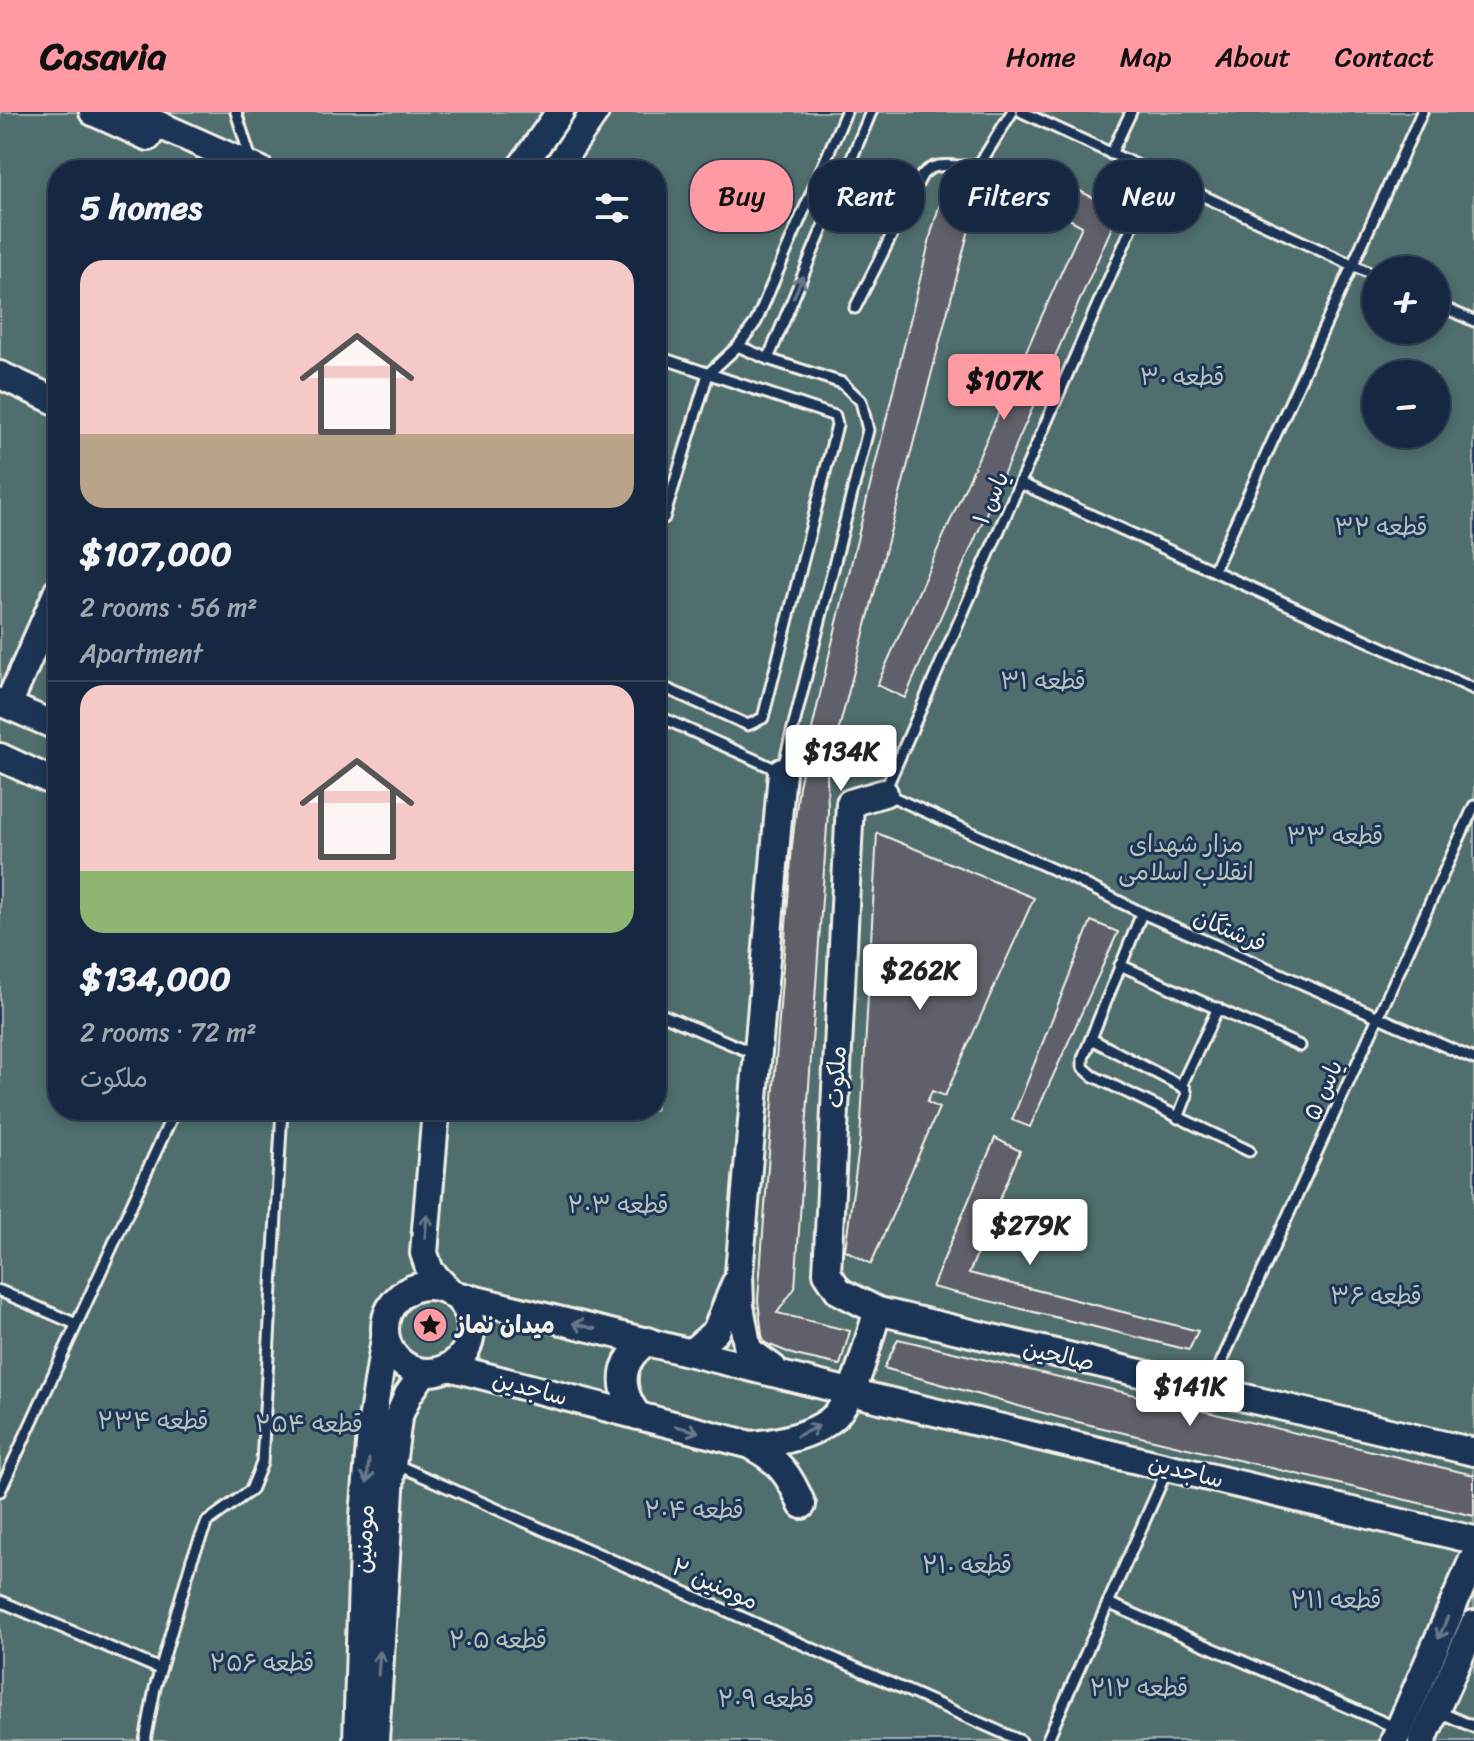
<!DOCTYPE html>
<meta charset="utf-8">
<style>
body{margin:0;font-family:Sriracha,"Playpen Sans Arabic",sans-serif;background:#23344c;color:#f1f3f6;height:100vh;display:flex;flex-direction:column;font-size:30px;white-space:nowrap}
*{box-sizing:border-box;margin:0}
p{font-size:26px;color:#9ea6b1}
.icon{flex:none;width:44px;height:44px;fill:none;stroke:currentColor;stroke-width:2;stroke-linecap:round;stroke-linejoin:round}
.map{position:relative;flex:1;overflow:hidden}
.side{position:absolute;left:48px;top:48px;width:618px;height:960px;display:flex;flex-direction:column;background:#162841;border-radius:32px;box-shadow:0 4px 12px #0003,0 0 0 2px #35445a}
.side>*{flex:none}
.hud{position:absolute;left:690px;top:48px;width:664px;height:72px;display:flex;gap:16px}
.fabs{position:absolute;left:1362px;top:144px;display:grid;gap:16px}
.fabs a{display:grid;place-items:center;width:88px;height:88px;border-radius:50%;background:#162841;box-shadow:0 4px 12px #0003,0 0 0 2px #35445a;font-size:40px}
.price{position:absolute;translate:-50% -68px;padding:0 18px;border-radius:8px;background:#fff;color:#222;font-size:26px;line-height:52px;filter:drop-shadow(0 2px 4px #0008)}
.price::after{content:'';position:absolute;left:50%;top:48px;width:24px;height:18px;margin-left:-12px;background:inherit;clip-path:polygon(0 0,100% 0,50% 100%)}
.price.current{background:#ff9aa2;color:#111}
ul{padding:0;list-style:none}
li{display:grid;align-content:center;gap:16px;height:424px;padding:0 32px}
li+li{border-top:2px solid #35445a}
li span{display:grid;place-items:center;height:248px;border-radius:24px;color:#555}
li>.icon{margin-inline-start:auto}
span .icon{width:144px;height:144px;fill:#fffc;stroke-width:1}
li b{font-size:34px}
h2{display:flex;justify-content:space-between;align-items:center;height:96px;padding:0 32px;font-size:34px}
.tag{padding:0 28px;border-radius:32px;background:#162841;box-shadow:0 4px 12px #0003,0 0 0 2px #35445a;font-size:28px;line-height:72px}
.tag.current{background:#ff9aa2;color:#111}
header{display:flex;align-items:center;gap:48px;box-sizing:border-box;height:112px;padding:0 40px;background:#ff9aa2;color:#111}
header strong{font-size:38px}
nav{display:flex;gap:44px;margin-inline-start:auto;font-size:28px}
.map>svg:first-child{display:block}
.green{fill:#506e6d;stroke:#a2b0aa;stroke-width:2;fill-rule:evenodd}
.building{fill:#60616a;stroke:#f4f1e8;stroke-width:2}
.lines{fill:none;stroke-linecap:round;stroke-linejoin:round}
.lane-casing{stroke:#f4f1e8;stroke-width:15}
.secondary-casing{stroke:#f4f1e8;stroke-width:32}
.lane{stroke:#1d3557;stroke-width:9}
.secondary{stroke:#1d3557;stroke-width:26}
.oneway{stroke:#68778a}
.labels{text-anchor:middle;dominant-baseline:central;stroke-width:6;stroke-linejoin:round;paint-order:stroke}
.park-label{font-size:24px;fill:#bbc3bd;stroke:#1d3557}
.street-label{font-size:24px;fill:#f4f1e8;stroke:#1d3557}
.poi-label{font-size:24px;font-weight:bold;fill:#f4f1e8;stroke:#1d3557;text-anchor:start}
</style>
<header>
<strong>Casavia</strong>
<nav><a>Home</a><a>Map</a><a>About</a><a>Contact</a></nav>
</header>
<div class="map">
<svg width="1474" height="1629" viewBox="0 0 1474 1629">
<rect width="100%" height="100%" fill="#1d3557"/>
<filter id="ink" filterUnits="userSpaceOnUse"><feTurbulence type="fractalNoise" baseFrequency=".0125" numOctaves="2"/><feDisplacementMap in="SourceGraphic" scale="16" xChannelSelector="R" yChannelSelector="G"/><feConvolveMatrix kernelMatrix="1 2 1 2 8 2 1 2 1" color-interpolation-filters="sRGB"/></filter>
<g filter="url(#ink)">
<path class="green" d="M0 0H1474V1629H0ZM58 58H656V998H58ZM1376 158H1436V218H1376ZM1376 262H1436V322H1376Z"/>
<g class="building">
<polygon points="1029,53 1119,99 905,586 877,573 1082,114 1018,79"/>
<polygon points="949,61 979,79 827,663 828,700 795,1176 777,1201 850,1219 840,1253 795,1243 765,1231 762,1223 758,1188 792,734 799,674 827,552 932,118"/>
<polygon points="877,721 1034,786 945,984 932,979 927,990 939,996 871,1152 845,1138 860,1028"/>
<polygon points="1091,809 1118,820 1030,1015 1012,1008"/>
<polygon points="995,1026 1020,1039 969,1161 1198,1219 1189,1238 932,1175"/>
<polygon points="898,1227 1474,1363 1474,1404 1061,1306 884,1256"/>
</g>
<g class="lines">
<g class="lane-casing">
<g id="lane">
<polyline points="236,0 251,48"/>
<polyline points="1022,0 1376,164"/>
<polyline points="1111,42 1131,0"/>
<polyline points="1155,62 884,681 1074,767 1142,801 1474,947"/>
<polyline points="1436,192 1474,209"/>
<path d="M855 196 922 63C939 44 962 61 981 50L1012 0"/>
<polyline points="656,244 835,304 837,313 763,606 748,613 656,572"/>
<polyline points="768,247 871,0"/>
<polyline points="1020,371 1474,577"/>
<polyline points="664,406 708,262 738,234 756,210 846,0"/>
<polyline points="1214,458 1422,0"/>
<polyline points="656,603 782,660 868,318 861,289 842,271 768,247 738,234"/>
<polyline points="1142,801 1083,946 1083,955 1093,964 1249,1039"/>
<polyline points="1120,853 1300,934"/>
<polyline points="656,900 755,942"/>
<polyline points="1091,927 1185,976 1187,983 1178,1006"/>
<polyline points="1181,974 1218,896"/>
<polyline points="0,1179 76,1212"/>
<polyline points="1211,1273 1474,694"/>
<polyline points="395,1352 1021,1629"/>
<polyline points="0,1379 175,998"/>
<polyline points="0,1489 160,1557"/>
<polyline points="1108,1491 1399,1617"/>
<polyline points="1437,1599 1474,1615"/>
<polyline points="145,1629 155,1576 192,1447 207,1410 251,1378 262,1351 282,998"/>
<polyline points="1047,1629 1167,1358"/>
</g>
</g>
<g class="secondary-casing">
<g id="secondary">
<polyline points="93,0 148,25"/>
<polyline points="130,0 260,58"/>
<polyline points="519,58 560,0"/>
<polyline points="555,58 595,0"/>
<polyline points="0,263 58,290"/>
<polyline points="0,590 58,615"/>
<polyline points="8,593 58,479"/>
<polyline points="0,645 58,672"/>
<polyline points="884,681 850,691 827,1161 839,1179 878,1199 1474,1340"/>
<polyline points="436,998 424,1141 430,1159 452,1182 850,1280 1474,1428"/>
<circle cx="428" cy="1217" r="43"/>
<polyline points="692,1240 716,1219 735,1172"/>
<path d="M449 1255 751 1333C780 1350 789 1362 802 1393"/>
<polyline points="773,1256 748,1238 740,1194 739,1161 782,660"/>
<path d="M638 1304C617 1276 618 1249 648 1229"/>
<path d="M751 1333C777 1331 818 1323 837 1302 858 1278 867 1230 878 1199"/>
<polyline points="357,1629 364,1404 372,1309 385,1226"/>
<polyline points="375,1629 391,1361 398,1306 408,1283 424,1260"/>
<polyline points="1394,1629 1474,1445"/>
<polyline points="1422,1629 1474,1512"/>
</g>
</g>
<use href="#lane" class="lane"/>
<use href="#secondary" class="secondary"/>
</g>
<defs><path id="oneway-shaft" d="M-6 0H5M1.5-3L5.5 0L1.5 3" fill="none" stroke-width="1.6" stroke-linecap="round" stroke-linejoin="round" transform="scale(2)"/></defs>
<g class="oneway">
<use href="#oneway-shaft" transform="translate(798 175) rotate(-67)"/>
<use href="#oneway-shaft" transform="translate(426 1114) rotate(-85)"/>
<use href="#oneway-shaft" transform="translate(584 1214) rotate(-166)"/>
<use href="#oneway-shaft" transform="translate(687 1317) rotate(14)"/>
<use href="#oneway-shaft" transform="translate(808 1319) rotate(-25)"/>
<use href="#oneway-shaft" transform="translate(368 1359) rotate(95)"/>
<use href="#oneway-shaft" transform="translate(1443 1516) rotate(113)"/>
<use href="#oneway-shaft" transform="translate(379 1551) rotate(-86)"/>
</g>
</g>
<defs>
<g id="sight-disc" transform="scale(1.8)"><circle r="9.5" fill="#ff9aa2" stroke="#1d3557"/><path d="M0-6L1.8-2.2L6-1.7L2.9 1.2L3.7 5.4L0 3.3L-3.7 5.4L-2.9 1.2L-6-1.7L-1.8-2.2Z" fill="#111"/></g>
</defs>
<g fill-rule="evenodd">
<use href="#sight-disc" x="430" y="1213"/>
</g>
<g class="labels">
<g class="park-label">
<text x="1182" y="265">قطعه ۳۰</text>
<text x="1381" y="415">قطعه ۳۲</text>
<text x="1043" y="569">قطعه ۳۱</text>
<text x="1335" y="724">قطعه ۳۳</text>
<text x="1186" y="732">مزار شهدای<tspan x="1186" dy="28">انقلاب اسلامی</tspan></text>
<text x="618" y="1093">قطعه ۲۰۳</text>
<text x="1376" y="1184">قطعه ۳۶</text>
<text x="153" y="1309">قطعه ۲۳۴</text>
<text x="309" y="1312">قطعه ۲۵۴</text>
<text x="694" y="1398">قطعه ۲۰۴</text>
<text x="967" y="1453">قطعه ۲۱۰</text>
<text x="1336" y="1488">قطعه ۲۱۱</text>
<text x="498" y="1528">قطعه ۲۰۵</text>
<text x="262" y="1551">قطعه ۲۵۶</text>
<text x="1139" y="1576">قطعه ۲۱۲</text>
<text x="766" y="1587">قطعه ۲۰۹</text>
</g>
<g class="street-label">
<text transform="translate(991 386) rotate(-66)">یاس ۱</text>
<text transform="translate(1230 818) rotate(23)">فرشتگان</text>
<text transform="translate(836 965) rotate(-87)">ملکوت</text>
<text transform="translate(1323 978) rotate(-66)">یاس ۵</text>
<text transform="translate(1059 1243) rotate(13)">صالحین</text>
<text transform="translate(530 1276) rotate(15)">ساجدین</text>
<text transform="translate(1186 1359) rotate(14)">ساجدین</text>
<text transform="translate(364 1427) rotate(-87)">مومنین</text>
<text transform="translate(715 1472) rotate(24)">مومنین ۲</text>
</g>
<g class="poi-label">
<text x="456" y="1213">میدان نماز</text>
</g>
</g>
</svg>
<div class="fabs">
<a>+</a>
<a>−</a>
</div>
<b class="price current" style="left:1004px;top:310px">$107K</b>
<b class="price" style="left:841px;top:681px">$134K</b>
<b class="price" style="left:920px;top:900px">$262K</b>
<b class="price" style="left:1030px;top:1155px">$279K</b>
<b class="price" style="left:1190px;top:1316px">$141K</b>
<div class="hud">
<a class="tag current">Buy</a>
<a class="tag">Rent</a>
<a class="tag">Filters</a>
<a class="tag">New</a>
</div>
<section class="side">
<h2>5 homes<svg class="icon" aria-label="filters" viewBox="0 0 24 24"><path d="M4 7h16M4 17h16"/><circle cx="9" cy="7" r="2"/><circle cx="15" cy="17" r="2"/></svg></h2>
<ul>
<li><span style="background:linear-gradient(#f6c9c9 70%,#b9a48a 0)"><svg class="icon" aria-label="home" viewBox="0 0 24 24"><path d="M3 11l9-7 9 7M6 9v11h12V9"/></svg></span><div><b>$107,000</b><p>2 rooms · 56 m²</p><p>Apartment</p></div></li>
<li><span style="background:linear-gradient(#f6c9c9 75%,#8fb573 0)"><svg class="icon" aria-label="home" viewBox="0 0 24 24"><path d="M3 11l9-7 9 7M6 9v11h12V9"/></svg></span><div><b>$134,000</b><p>2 rooms · 72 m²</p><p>ملکوت</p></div></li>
</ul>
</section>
</div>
